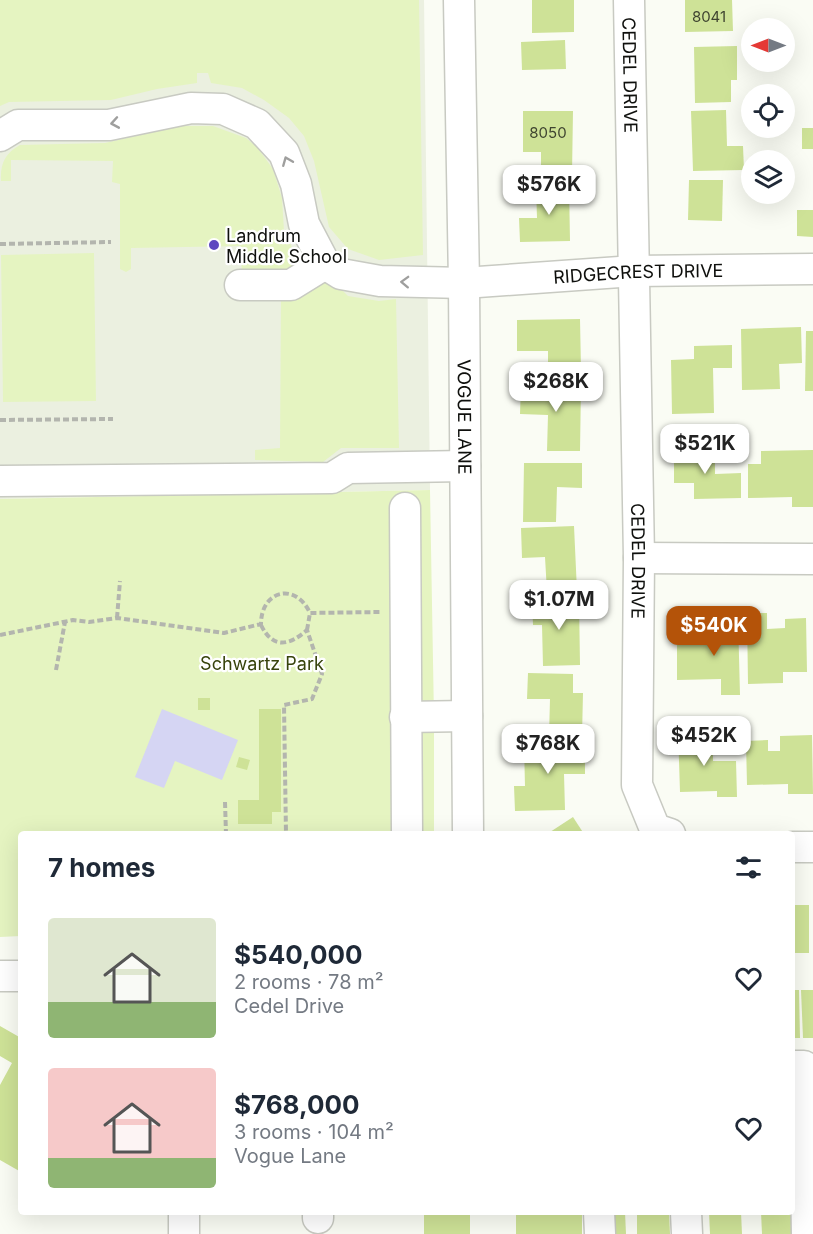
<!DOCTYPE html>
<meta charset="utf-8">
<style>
body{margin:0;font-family:Inter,sans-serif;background:#f2f2f3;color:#1f2937;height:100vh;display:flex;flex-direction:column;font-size:22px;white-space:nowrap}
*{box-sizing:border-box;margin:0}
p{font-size:20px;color:#747a83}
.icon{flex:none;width:33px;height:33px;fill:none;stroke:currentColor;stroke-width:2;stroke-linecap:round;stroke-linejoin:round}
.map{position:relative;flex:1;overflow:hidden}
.side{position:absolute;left:18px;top:831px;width:777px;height:384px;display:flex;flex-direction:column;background:#fff;border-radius:6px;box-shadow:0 6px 24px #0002}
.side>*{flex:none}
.needle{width:39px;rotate:270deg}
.buttons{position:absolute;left:741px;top:18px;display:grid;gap:12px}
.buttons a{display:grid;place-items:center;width:54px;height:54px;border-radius:50%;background:#fff;box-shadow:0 6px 24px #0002;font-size:30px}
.price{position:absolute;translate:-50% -51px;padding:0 14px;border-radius:12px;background:#fff;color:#222;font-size:20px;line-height:39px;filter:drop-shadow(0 2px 3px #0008)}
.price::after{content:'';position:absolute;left:50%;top:36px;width:18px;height:14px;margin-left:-9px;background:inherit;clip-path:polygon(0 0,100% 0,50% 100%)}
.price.on{background:#b45309;color:#fff}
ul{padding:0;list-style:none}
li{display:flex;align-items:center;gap:18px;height:150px;padding:0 30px}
li span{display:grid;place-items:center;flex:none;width:168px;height:120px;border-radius:6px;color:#555}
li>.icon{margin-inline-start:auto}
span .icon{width:72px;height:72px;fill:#fffc;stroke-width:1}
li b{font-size:26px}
h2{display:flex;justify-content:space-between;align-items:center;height:72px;padding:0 30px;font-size:26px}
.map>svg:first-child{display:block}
.built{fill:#ebf0e0}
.green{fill:#e5f4c1}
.water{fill:#d5d5f3}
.building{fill:#cee297}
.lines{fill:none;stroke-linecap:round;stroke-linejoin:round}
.minor-casing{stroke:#c8cac2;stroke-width:33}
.path{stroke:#b3b5ae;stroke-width:4;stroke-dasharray:6 3;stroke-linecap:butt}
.minor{stroke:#fff;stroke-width:30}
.oneway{stroke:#9f9f9e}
.poi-dot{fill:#5d47c0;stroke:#fff;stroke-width:2}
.labels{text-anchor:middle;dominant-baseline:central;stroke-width:4.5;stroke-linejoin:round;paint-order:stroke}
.number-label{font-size:15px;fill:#3f4430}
.street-label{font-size:18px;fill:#0f100d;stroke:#fff}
.poi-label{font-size:18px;fill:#0f100d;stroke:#fff;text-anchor:start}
.park-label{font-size:18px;fill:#37430b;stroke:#fff}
</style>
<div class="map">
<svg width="813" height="1234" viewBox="0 0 813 1234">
<rect width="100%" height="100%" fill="#fafcf4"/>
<polygon class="built" points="0,0 424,0 430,490 0,499"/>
<g class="green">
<polygon points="0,0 419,0 423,255 379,260 348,249 329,227 314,161 304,136 289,118 264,100 242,88 211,83 208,73 197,73 197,83 157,89 111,100 9,102 0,106"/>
<path d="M180 126H213L246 138 257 147 273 169 282 198 284 231 300 264 298 271 242 277 241 246 131 248V269L126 272 120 269V184L112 182 113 161 11 160V181H1C0 164 5 153 20 145L105 143Z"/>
<polygon points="94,253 96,401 3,402 1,255"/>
<polygon points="325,273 348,296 379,301 396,299 399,448 341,448 323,462 255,460 255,450 280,448 281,295"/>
<polygon points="430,490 434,717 434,834 21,834 21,936 0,937 0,499"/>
</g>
<polygon class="water" points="162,709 238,740 222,780 175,761 164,788 135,777"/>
<g class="building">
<polygon points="532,0 574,0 574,32 532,33"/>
<polygon points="685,0 732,0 733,31 685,32"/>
<polygon points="565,40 566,69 522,70 521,42"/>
<polygon points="737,46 737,80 731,80 731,102 695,103 694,47"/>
<polygon points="726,110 727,146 743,146 744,170 693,171 691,111"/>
<polygon points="523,111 573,111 572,174 541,174 541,152 523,152"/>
<rect x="802" y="128" width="11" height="21"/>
<polygon points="689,180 723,180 722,221 688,220"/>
<polygon points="569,185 570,241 520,242 519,218 537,218 536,186"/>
<polygon points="797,210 813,210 813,237 797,236"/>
<polygon points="580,319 581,370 548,370 548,351 517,351 517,320"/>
<polygon points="801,327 802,363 779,364 780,389 742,390 741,329"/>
<polygon points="806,331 813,331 813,391 805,391"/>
<polygon points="732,345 732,368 713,368 714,413 672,414 671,360 694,359 694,346"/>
<polygon points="521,384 581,386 580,451 547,451 548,415 520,414"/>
<polygon points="715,448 715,474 741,473 741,498 694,499 694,483 674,483 674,449"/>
<polygon points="813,450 813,507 792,507 792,497 748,498 748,464 761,464 761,451"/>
<polygon points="524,463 582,463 582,488 557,487 556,522 523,522"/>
<polygon points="574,526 577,591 547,592 545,557 522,558 521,528"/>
<polygon points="579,600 580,665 543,666 542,625 533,625 532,601"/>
<polygon points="747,613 767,613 767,629 785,628 785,619 806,618 807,672 783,672 783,683 748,684"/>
<polygon points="738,618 740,695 721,695 721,679 677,680 677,645 707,645 706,619"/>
<polygon points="528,673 573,674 573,693 583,693 582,736 549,736 550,699 527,699"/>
<rect x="198" y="698" width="12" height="12"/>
<polygon points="259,709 281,709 281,812 272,812 272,824 238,824 238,800 259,800"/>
<polygon points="678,730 704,730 704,746 713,745 713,761 736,761 737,797 717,797 717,791 680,792"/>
<polygon points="812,735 813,794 788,794 788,784 747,785 746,741 768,740 768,751 780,751 780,736"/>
<polygon points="585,743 585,774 564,774 565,810 515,811 514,786 525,786 524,745"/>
<polygon points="239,757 250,760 247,770 236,767"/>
<polygon points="573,817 584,834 547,834"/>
<rect x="792" y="905" width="17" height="48"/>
<polygon points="792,990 799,990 800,1038 792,1038"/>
<polygon points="801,990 813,990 813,1038 803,1038"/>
<polygon points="0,1026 21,1038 21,1172 0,1160 0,1085 12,1063 0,1056"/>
<rect x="424" y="1212" width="46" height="22"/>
<rect x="516" y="1212" width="66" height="22"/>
<polygon points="606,1212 625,1212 626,1234 607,1234"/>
<polygon points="637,1212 669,1212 670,1234 637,1234"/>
<polygon points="709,1212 741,1212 742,1234 710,1234"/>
<polygon points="761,1212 792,1212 797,1234 762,1234"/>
</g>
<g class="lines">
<g class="minor-casing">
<g id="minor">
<path id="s1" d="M459 0 464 283 468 834"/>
<path id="s2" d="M629 0 639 558 637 785 655 829 670 834"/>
<path id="s3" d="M0 136 18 125H109L191 108 223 109 257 124 284 153 296 184 304 224 325 264 341 274 380 281 464 283 634 271 813 269"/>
<polyline points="240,285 291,285 325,264"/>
<polyline points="0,481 332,478 348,468 465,466"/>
<polyline points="405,508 407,834"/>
<polyline points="639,558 813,559"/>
<polyline points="405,717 467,716"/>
<polyline points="792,847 813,847"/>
<polyline points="0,976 21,976"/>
<polyline points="792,1066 804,1066 807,1234"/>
<polyline points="184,1212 184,1234"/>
<polyline points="318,1212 318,1218"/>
<polyline points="599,1212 600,1234"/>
<polyline points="686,1212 687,1234"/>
</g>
</g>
<g class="path">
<polyline points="0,244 111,242"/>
<polyline points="0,420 113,419"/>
<polyline points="117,618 120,581"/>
<path d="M261 625C273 650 290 645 307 630L322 674 312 699 284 705 286 834"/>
<polyline points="307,630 310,613"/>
<path d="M0 635 73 620 89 622 117 618 224 633 261 624C261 591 295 581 310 613L382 612"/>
<polyline points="56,670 65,622"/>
<polyline points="225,802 226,834"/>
</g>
<use href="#minor" class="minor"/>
</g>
<defs><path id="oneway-chevron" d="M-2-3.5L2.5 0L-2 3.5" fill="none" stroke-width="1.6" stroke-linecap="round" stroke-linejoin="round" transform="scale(1.5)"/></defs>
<g class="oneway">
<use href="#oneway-chevron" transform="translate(115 123) rotate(170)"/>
<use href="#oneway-chevron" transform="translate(287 161) rotate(-112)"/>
<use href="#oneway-chevron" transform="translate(405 282) rotate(-178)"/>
</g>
<circle class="poi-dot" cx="214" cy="245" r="6"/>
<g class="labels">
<g class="number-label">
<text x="709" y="16">8041</text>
<text x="548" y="132">8050</text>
</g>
<g class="street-label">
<text stroke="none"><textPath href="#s2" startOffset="75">CEDEL DRIVE</textPath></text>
<text stroke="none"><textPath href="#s3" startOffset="741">RIDGECREST DRIVE</textPath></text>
<text stroke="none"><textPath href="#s1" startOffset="417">VOGUE LANE</textPath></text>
<text stroke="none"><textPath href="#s2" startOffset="561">CEDEL DRIVE</textPath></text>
</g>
<g class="poi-label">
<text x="226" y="235">Landrum<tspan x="226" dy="21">Middle School</tspan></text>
</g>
<g class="park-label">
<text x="262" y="663">Schwartz Park</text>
</g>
</g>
</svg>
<div class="buttons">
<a><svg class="needle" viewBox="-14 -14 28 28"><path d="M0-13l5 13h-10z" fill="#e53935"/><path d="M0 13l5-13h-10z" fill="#747a83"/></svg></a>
<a><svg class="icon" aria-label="locate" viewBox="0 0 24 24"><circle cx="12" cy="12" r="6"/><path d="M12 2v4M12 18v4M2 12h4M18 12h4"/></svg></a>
<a><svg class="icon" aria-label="layers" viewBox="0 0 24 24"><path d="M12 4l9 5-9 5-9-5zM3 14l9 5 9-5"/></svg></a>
</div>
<b class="price" style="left:549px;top:216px">$576K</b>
<b class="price" style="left:556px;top:413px">$268K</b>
<b class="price" style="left:705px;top:475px">$521K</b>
<b class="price" style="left:559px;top:631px">$1.07M</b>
<b class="price on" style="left:714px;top:657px">$540K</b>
<b class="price" style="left:704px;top:767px">$452K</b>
<b class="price" style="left:548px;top:775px">$768K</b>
<section class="side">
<h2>7 homes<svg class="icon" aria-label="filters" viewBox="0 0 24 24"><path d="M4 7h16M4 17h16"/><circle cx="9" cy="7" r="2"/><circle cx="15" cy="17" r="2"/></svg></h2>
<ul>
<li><span style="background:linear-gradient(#dfe7d0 70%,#8fb573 0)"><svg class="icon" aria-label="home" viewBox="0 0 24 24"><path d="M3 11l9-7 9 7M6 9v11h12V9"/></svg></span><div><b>$540,000</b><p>2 rooms · 78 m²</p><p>Cedel Drive</p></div><svg class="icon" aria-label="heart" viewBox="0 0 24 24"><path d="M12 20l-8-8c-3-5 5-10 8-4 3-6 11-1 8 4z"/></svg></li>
<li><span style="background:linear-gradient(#f6c9c9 75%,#8fb573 0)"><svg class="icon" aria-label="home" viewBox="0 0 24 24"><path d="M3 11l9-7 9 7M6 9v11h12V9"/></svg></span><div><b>$768,000</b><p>3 rooms · 104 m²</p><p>Vogue Lane</p></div><svg class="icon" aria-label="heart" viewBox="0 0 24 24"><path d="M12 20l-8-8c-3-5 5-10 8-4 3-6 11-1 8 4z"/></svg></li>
</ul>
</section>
</div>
